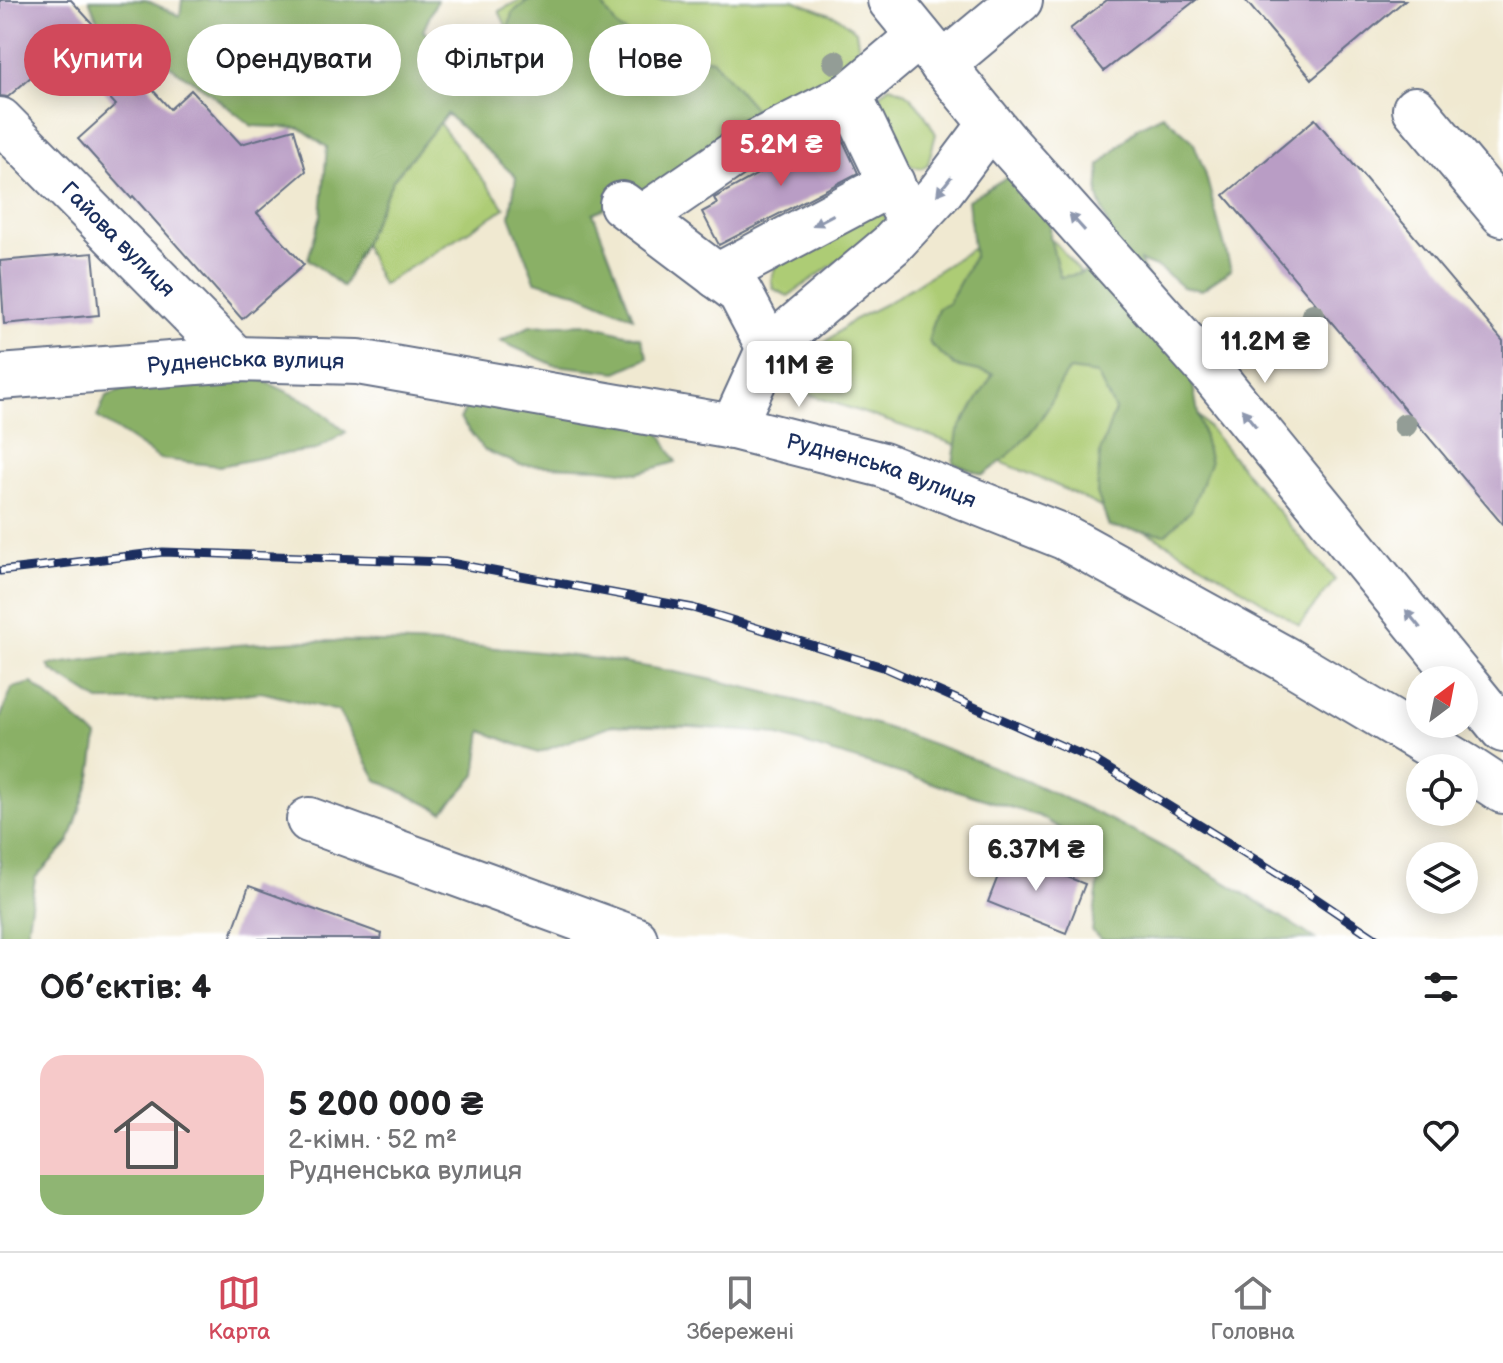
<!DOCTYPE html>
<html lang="uk">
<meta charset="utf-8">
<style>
body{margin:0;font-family:"Balsamiq Sans",sans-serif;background:#f6f6f6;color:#202124;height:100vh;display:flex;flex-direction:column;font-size:30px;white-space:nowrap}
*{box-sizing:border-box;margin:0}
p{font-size:26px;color:#757577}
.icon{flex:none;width:44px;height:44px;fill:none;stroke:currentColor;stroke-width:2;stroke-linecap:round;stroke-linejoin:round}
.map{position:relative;height:939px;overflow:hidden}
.sheet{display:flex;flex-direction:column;background:#fff;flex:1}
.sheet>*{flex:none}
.guide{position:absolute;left:24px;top:24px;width:800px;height:72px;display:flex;gap:16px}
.needle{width:52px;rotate:32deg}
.buttons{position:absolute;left:1406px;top:666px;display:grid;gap:16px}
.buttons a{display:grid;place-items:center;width:72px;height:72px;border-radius:50%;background:#fff;box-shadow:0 4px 20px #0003;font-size:40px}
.price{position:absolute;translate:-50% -68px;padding:0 18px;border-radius:8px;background:#fff;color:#222;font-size:26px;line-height:52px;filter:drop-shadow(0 2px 4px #0008)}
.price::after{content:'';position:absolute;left:50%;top:48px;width:24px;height:18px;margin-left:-12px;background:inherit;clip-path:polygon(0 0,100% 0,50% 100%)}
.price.selected{background:#d1495b;color:#fff}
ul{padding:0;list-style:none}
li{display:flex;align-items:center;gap:24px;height:200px;padding:0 40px}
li+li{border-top:2px solid #e0e0e0}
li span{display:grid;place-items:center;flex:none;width:224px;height:160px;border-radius:24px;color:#555}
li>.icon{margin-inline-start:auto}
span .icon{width:96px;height:96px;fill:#fffc;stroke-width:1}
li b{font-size:34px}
h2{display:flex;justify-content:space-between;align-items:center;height:96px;padding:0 40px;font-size:34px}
.chip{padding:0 28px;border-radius:36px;background:#fff;box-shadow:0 4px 20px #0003;font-size:28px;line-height:72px}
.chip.selected{background:#d1495b;color:#fff}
.tabs{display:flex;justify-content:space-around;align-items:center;height:112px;border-top:2px solid #e0e0e0;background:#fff;font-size:22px;color:#757577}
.tabs a{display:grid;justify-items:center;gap:4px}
.tabs .selected{color:#d1495b}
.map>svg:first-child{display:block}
.green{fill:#adcc74;stroke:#647e69;stroke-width:2}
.forest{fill:#8ab066;stroke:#527062;stroke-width:2}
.building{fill:#b99dc5}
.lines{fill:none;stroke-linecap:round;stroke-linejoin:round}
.minor-casing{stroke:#667086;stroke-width:48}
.minor{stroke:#fff;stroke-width:44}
.rail-casing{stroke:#1b2f5e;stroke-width:9}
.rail{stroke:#fff;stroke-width:6;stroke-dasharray:18;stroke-linecap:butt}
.tree{fill:#939d96}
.oneway{fill:#8d97ae}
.labels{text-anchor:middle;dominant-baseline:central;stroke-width:6;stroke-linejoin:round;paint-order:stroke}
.street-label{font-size:22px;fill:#1b2f5e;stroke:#fff}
</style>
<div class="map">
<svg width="1503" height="939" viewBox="0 0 1503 939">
<rect width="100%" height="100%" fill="#fff"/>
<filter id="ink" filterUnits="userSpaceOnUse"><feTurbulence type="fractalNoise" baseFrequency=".0125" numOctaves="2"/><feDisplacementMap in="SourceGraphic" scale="16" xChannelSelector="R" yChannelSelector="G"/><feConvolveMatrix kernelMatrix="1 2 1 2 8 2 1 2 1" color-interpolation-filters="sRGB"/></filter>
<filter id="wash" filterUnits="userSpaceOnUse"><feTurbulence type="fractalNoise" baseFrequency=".006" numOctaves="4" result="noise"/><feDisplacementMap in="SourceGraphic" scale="32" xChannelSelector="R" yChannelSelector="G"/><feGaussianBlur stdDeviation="1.8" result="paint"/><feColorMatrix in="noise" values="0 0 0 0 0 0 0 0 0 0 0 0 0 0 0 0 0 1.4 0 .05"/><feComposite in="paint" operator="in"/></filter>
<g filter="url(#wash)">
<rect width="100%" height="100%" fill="#f0e9d1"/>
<g class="green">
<polygon points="520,0 793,0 838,17 856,31 859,49 847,68 786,97 582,186 499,11"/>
<path d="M889 86C912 90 925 114 936 134L928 164 922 168 913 167 904 160 878 96Z"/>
<polygon points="436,119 505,208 382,285 337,186"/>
<polygon points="877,208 886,217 888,226 788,296 774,289 771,281 775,267"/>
<path d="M1036 225 1060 248 1335 580 1299 625C1221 575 1146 528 1062 488 977 449 888 422 800 391V371L821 346 853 320 887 303 1006 227Z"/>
</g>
<g class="forest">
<polygon points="89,0 146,0 180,16 182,0 437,0 423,31 497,76 512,13 528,0 599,0 618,28 650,46 713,60 755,109 698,171 593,213 633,317 575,292 535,281 510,216 516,177 447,114 393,180 343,287 308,259 321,215 327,147 300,128 252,126 202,87 135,43 99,73 83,57 98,22"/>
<path d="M1163 115 1193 141 1205 172 1231 270 1202 290 1182 287 1161 269 1140 261 1192 379 1198 413 1210 463 1191 510 1166 534 1109 527 1097 493 1100 452 1115 410 1097 374 1070 370C1058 380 1056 395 1048 408 1031 435 1010 457 983 475L953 463 958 431 993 374 955 366 930 344 929 338 938 308 948 304 974 256 968 200 1009 176 1052 199 1050 238 1060 277 1079 274 1118 257 1098 196 1100 165 1138 127Z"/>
<polygon points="588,324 641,338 648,358 617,372 554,365 500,341 530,326"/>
<polygon points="258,378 313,404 346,432 316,450 275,455 220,466 160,459 97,417 106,396 145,382"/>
<polygon points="478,386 659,430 676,462 638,473 599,468 520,465 484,450 460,419"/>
<path d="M304 641C389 641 473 644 557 654 827 685 1090 787 1315 939H1101L1092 931 1102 854 1039 816 769 733 691 727 612 725 538 753 482 731 476 775 443 812 377 780 338 711 261 692 179 701H99L51 670 48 665C133 653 218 645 304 641Z"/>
<polygon points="32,683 97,737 91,777 69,842 35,878 26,939 0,939 0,719 12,688"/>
</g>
<g id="blocks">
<g class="building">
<polygon points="0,0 71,0 170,109 191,90 241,144 294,129 306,171 257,213 304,265 242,319 133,196 131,198 78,139 116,105 64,48 8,97 0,96"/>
<polygon points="1107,0 1196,0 1104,71 1070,29"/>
<polygon points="1245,0 1405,0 1312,79"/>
<polygon points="1315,119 1503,341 1503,525 1224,195"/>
<polygon points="838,130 858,173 719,245 702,212 717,204 714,198"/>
<polygon points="93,253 99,315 4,324 0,261"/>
<polygon points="1007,853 1085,884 1066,933 988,902"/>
<polygon points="249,886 382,934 381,939 230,939"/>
</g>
</g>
</g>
<g filter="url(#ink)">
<use href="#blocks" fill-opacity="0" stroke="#667086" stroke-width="2"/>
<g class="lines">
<g class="minor-casing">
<g id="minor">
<polyline points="890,0 1006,142 1212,373 1462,680"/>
<polyline points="942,65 1020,0"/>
<polyline points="849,95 903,208"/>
<polyline points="1415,109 1503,214"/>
<path id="s1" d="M0 120 236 359"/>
<polyline points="622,204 740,293 769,348"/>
<polyline points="641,218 736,153 849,95 919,36"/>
<polyline points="717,276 892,183"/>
<path id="s2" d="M0 377 236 359 358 362 733 427 883 465 1064 537 1287 660 1465 766 1503 791"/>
<polyline points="733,427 769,348 891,245 940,192 991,124"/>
<polyline points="1464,682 1503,730"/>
<polyline points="309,820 635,939"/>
</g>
</g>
<use href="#minor" class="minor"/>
<g class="rail-casing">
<polyline id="rail" points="0,571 163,552 445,562 693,608 886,668 1096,761 1293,883 1376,939"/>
</g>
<use href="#rail" class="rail"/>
</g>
<g class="tree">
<circle cx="835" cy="62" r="12"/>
<circle cx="1313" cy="315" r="12"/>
<circle cx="1405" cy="425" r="12"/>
</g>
<defs><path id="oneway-solid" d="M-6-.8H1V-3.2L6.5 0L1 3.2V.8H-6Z" transform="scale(2)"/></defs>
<g class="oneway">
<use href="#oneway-solid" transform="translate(944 186) rotate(128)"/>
<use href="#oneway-solid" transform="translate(823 220) rotate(152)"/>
<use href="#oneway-solid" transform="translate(1077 222) rotate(-132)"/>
<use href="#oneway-solid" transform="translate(1249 418) rotate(-129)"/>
<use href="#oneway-solid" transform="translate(1413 619) rotate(-129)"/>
</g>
</g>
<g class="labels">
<g class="street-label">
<text stroke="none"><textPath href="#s1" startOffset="168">Гайова вулиця</textPath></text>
<text stroke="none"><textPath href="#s2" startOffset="246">Рудненська вулиця</textPath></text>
<text stroke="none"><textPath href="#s2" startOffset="894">Рудненська вулиця</textPath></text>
</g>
</g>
</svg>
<div class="buttons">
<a><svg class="needle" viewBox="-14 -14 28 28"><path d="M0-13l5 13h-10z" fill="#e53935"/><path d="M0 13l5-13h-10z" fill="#757577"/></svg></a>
<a><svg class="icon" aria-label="locate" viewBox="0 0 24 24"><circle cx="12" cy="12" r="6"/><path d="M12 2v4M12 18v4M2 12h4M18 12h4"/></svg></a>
<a><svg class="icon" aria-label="layers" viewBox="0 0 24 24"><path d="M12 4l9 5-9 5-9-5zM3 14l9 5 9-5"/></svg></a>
</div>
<b class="price selected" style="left:781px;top:188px">5.2M ₴</b>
<b class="price" style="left:1265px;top:385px">11.2M ₴</b>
<b class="price" style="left:799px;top:409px">11M ₴</b>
<b class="price" style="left:1036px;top:893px">6.37M ₴</b>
<div class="guide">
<a class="chip selected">Купити</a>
<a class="chip">Орендувати</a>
<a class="chip">Фільтри</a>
<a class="chip">Нове</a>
</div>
</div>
<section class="sheet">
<h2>Об’єктів: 4<svg class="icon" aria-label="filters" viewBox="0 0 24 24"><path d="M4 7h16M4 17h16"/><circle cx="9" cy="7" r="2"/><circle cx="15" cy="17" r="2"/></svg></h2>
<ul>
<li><span style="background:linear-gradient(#f6c9c9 75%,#8fb573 0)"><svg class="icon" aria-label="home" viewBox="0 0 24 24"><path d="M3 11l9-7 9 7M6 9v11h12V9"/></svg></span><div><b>5 200 000 ₴</b><p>2-кімн. · 52 m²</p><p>Рудненська вулиця</p></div><svg class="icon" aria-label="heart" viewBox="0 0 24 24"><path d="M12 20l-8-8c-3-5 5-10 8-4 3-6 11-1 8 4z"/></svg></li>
</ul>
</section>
<nav class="tabs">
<a class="selected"><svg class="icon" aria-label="map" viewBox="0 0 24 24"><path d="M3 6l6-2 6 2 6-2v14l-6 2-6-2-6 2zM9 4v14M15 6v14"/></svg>Карта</a>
<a><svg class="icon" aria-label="saved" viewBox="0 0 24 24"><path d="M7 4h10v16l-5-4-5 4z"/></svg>Збережені</a>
<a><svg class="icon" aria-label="home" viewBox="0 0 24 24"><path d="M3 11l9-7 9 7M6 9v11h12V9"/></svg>Головна</a>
</nav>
